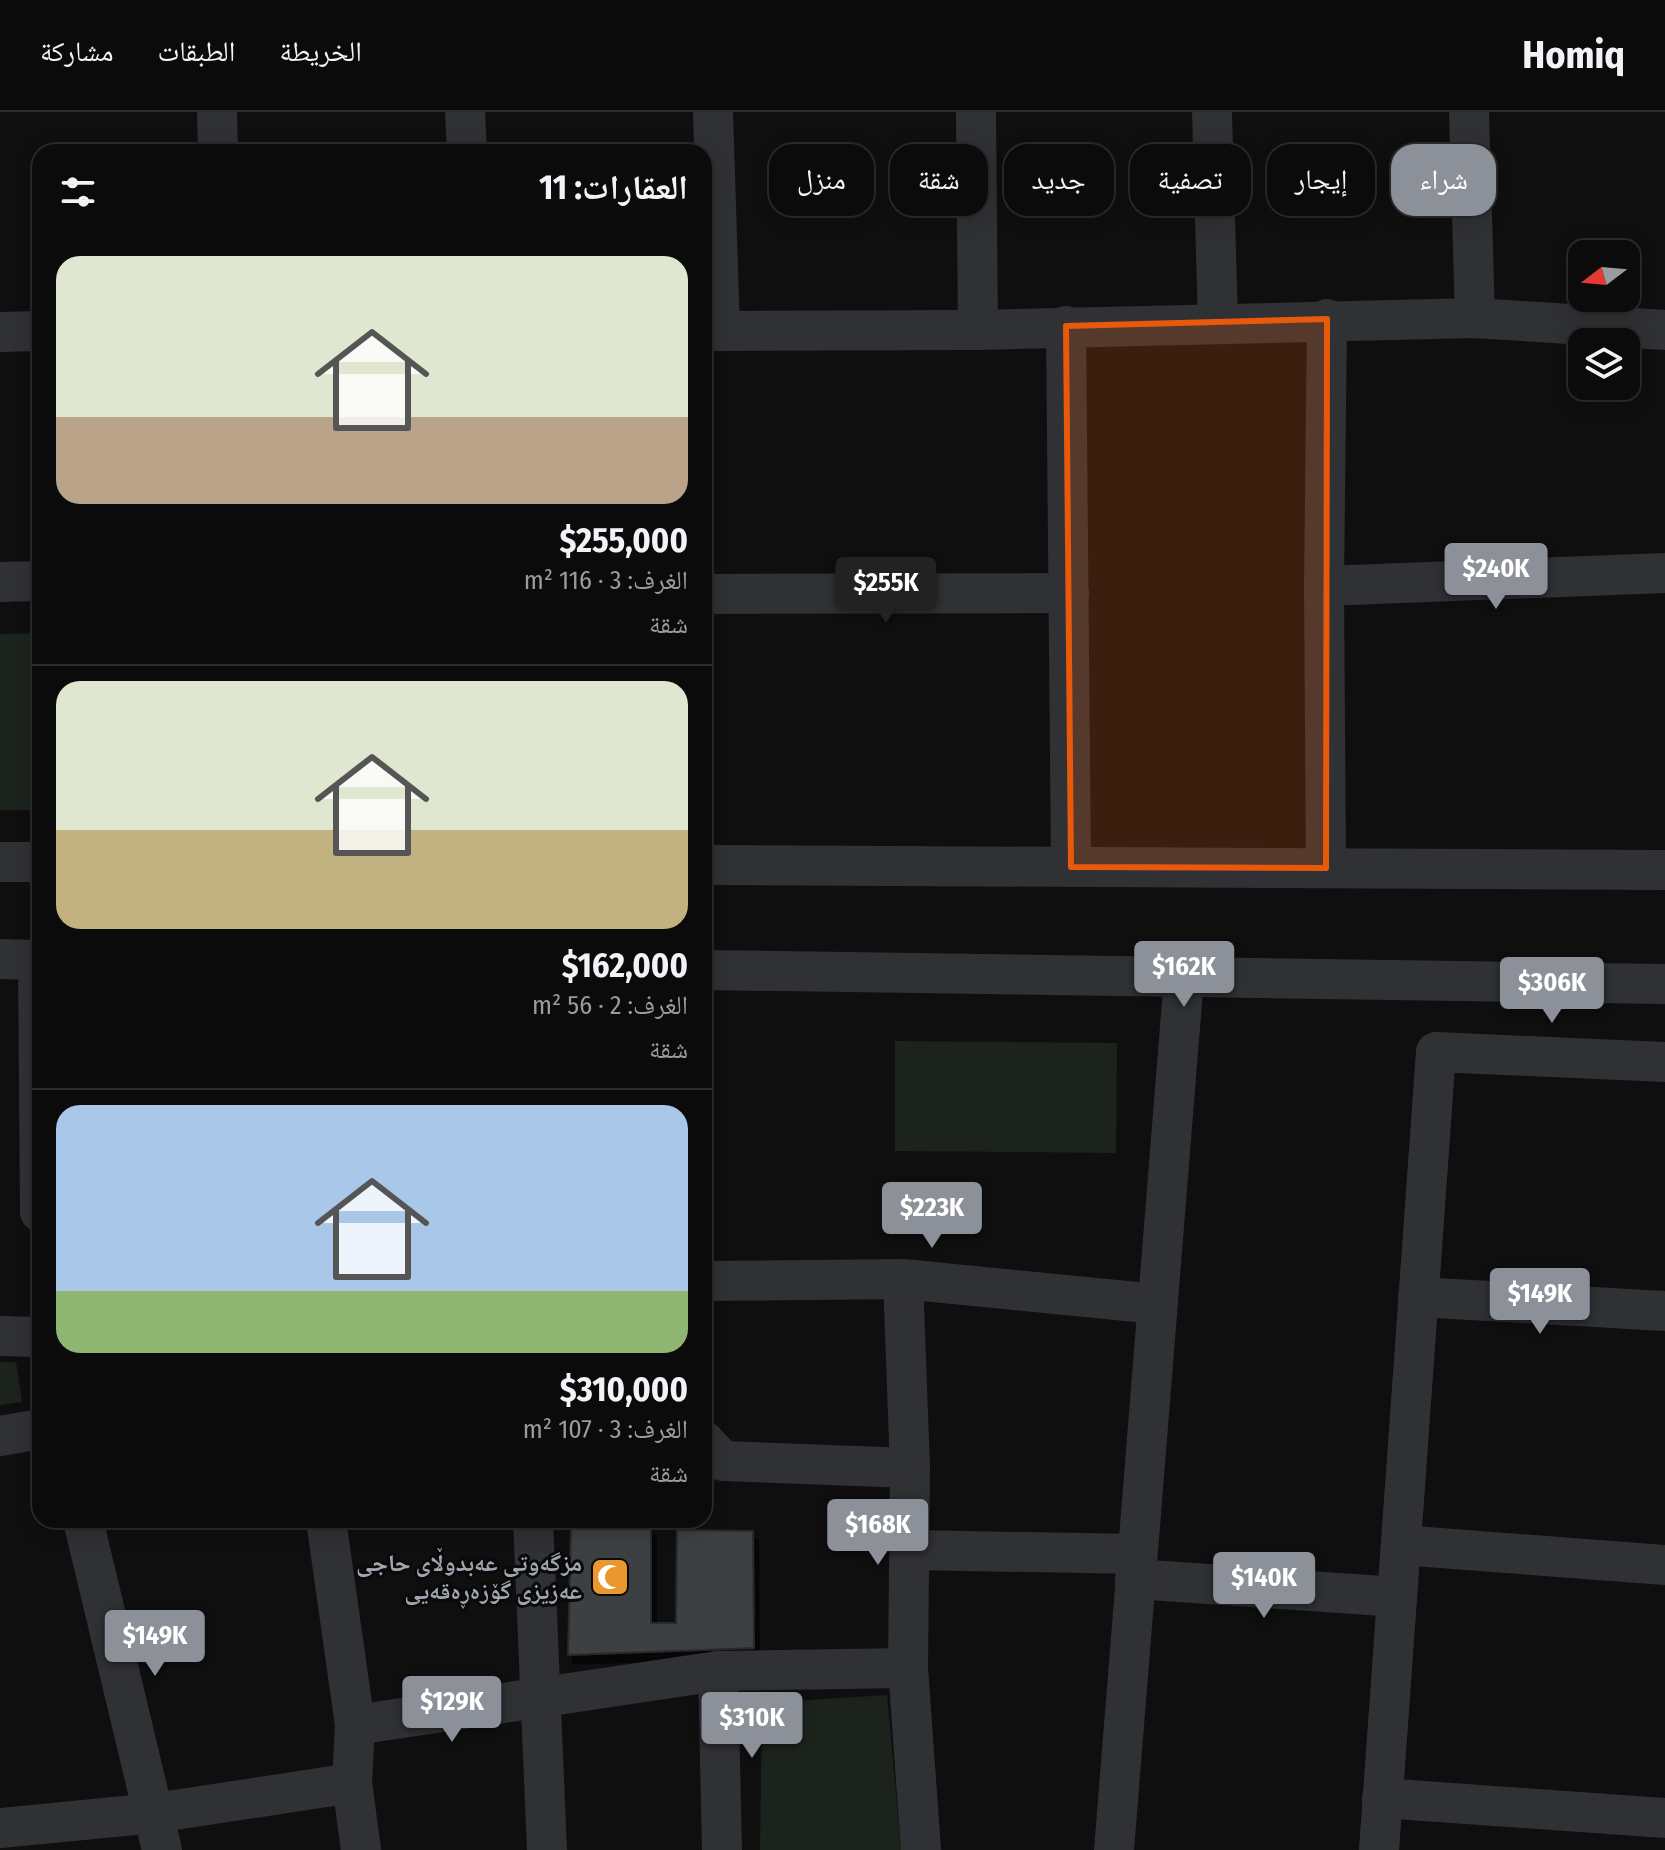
<!DOCTYPE html>
<html lang="ar">
<meta charset="utf-8">
<style>
body{margin:0;font-family:"Fira Sans Condensed","Noto Naskh Arabic",sans-serif;background:#19191a;color:#f1f3f6;direction:rtl;height:100vh;display:flex;flex-direction:column;font-size:30px;white-space:nowrap}
*{box-sizing:border-box;margin:0}
p{font-size:26px;color:#9a9b9d}
.icon{flex:none;width:44px;height:44px;fill:none;stroke:currentColor;stroke-width:2;stroke-linecap:round;stroke-linejoin:round}
.map{position:relative;flex:1;overflow:hidden;direction:ltr}
.sheet{position:absolute;left:32px;top:32px;width:680px;height:1384px;display:flex;flex-direction:column;background:#0b0b0c;border-radius:24px;box-shadow:0 4px 20px #0003,0 0 0 2px #2b2b2d;direction:rtl}
.sheet>*{flex:none}
.top-card{position:absolute;left:736px;top:32px;width:760px;height:72px;direction:rtl;display:flex;gap:16px}
.needle{width:52px;rotate:254deg}
.tools{position:absolute;left:1568px;top:128px;display:grid;gap:16px}
.tools a{display:grid;place-items:center;width:72px;height:72px;border-radius:16px;background:#0b0b0c;box-shadow:0 4px 20px #0003,0 0 0 2px #2b2b2d;font-size:40px}
.price{position:absolute;translate:-50% -68px;padding:0 18px;border-radius:8px;background:#8c9099;color:#fff;font-size:26px;line-height:52px;filter:drop-shadow(0 2px 4px #0008)}
.price::after{content:'';position:absolute;left:50%;top:48px;width:24px;height:18px;margin-left:-12px;background:inherit;clip-path:polygon(0 0,100% 0,50% 100%)}
.price.selected{background:#222;color:#fff}
ul{padding:0;list-style:none}
li{display:grid;align-content:center;gap:16px;height:424px;padding:0 24px}
li+li{border-top:2px solid #2b2b2d}
li span{display:grid;place-items:center;height:248px;border-radius:24px;color:#555}
li>.icon{margin-inline-start:auto}
span .icon{width:144px;height:144px;fill:#fffc;stroke-width:1}
li b{font-size:34px}
h2{display:flex;justify-content:space-between;align-items:center;height:96px;padding:0 24px;font-size:34px}
.pill{padding:0 28px;border-radius:24px;background:#0b0b0c;box-shadow:0 4px 20px #0003,0 0 0 2px #2b2b2d;font-size:28px;line-height:72px}
.pill.selected{background:#8c9099;color:#fff}
header{display:flex;align-items:center;gap:48px;box-sizing:border-box;height:112px;padding:0 40px;background:#0b0b0c;border-bottom:2px solid #2b2b2d}
header strong{font-size:38px}
nav{display:flex;gap:44px;margin-inline-start:auto;font-size:28px}
.map>svg:first-child{display:block}
.green{fill:#1c231c}
.building{fill:#3e3f43;stroke:#29292c;stroke-width:2;filter:url(#shadow)}
.lines{fill:none;stroke-linecap:round;stroke-linejoin:round}
.street{stroke:#303135;stroke-width:40}
.marked{fill:#e8590c;fill-opacity:0.2;stroke:#e8590c;stroke-width:6;stroke-linejoin:round}
.labels{text-anchor:middle;dominant-baseline:central;stroke-width:6;stroke-linejoin:round;paint-order:stroke}
.poi-label{font-size:24px;font-weight:bold;fill:#a0a7b1;stroke:#0a0a0b;text-anchor:end}
</style>
<header>
<strong>Homiq</strong>
<nav><a>الخريطة</a><a>الطبقات</a><a>مشاركة</a></nav>
</header>
<div class="map">
<svg width="1665" height="1738" viewBox="0 0 1665 1738">
<defs>
<filter id="shadow"><feDropShadow dx="5" dy="9" stdDeviation="0" flood-color="#0009"/></filter>
</defs>
<rect width="100%" height="100%" fill="#0f0f10"/>
<g class="green">
<polygon points="40,521 40,698 0,698 0,522"/>
<polygon points="895,929 1117,931 1116,1041 895,1039"/>
<polygon points="0,1250 16,1250 22,1290 0,1293"/>
<polygon points="887,1583 901,1738 760,1738 762,1591"/>
</g>
<polygon class="building" points="571,1412 651,1415 651,1511 676,1511 677,1418 753,1419 754,1536 568,1543"/>
<g class="lines">
<g class="street">
<polyline points="217,0 218,40"/>
<polyline points="465,0 467,40"/>
<polyline points="713,0 720,219"/>
<polyline points="976,0 978,218"/>
<polyline points="1212,0 1218,212"/>
<polyline points="1469,0 1475,206"/>
<polyline points="1066,214 1071,755"/>
<polyline points="704,219 978,218 1475,206 1665,218"/>
<polyline points="0,220 40,219"/>
<polyline points="0,470 40,469"/>
<polyline points="1324,474 1665,461"/>
<polyline points="704,482 1069,481"/>
<polyline points="0,750 40,750"/>
<polyline points="704,753 1665,758"/>
<polyline points="1326,756 1324,474 1327,207"/>
<polyline points="0,847 40,848"/>
<polyline points="38,848 40,1100"/>
<polyline points="704,858 1665,872"/>
<polyline points="903,1167 910,1356 908,1556 921,1738"/>
<polyline points="704,1169 903,1167 1157,1192"/>
<polyline points="1418,1185 1665,1199"/>
<polyline points="0,1224 40,1225"/>
<polyline points="0,1324 40,1317"/>
<polyline points="704,1329 723,1349 910,1356"/>
<polyline points="83,1408 162,1738"/>
<polyline points="326,1408 355,1613 352,1671 361,1738"/>
<polyline points="533,1408 547,1738"/>
<polyline points="1401,1433 1665,1453"/>
<polyline points="911,1438 1137,1442"/>
<polyline points="1135,1467 1397,1485"/>
<polyline points="718,1559 722,1738"/>
<polyline points="355,1613 718,1559 908,1556"/>
<polyline points="1382,1686 1665,1706"/>
<polyline points="0,1716 155,1701 352,1671"/>
<polyline points="1114,1738 1184,865"/>
<polyline points="1379,1738 1436,940 1665,950"/>
</g>
</g>
<path class="marked" d="M1327 207 1326 756 1071 755 1066 214Z"/>
<defs>
<g id="mosque-square" transform="scale(2)"><rect x="-9" y="-9" width="18" height="18" rx="4" fill="#ea982d" stroke="#0a0a0b"/><path d="M3.5-4.9A6 6 0 1 0 3.5 4.9A5 5 0 1 1 3.5-4.9Z" fill="#fff"/></g>
</defs>
<g fill-rule="evenodd">
<use href="#mosque-square" x="610" y="1465"/>
</g>
<g class="labels">
<g class="poi-label">
<text x="582" y="1451">مزگەوتی عەبدوڵای حاجی<tspan x="582" dy="28">عەزیزی گۆزەڕەقەیی</tspan></text>
</g>
</g>
</svg>
<div class="tools">
<a><svg class="needle" viewBox="-14 -14 28 28"><path d="M0-13l5 13h-10z" fill="#e53935"/><path d="M0 13l5-13h-10z" fill="#9a9b9d"/></svg></a>
<a><svg class="icon" aria-label="layers" viewBox="0 0 24 24"><path d="M12 4l9 5-9 5-9-5zM3 14l9 5 9-5"/></svg></a>
</div>
<b class="price" style="left:1496px;top:499px">$240K</b>
<b class="price selected" style="left:886px;top:513px">$255K</b>
<b class="price" style="left:1184px;top:897px">$162K</b>
<b class="price" style="left:1552px;top:913px">$306K</b>
<b class="price" style="left:932px;top:1138px">$223K</b>
<b class="price" style="left:1540px;top:1224px">$149K</b>
<b class="price" style="left:878px;top:1455px">$168K</b>
<b class="price" style="left:1264px;top:1508px">$140K</b>
<b class="price" style="left:155px;top:1566px">$149K</b>
<b class="price" style="left:452px;top:1632px">$129K</b>
<b class="price" style="left:752px;top:1648px">$310K</b>
<div class="top-card">
<a class="pill selected">شراء</a>
<a class="pill">إيجار</a>
<a class="pill">تصفية</a>
<a class="pill">جديد</a>
<a class="pill">شقة</a>
<a class="pill">منزل</a>
</div>
<section class="sheet">
<h2>العقارات: 11<svg class="icon" aria-label="filters" viewBox="0 0 24 24"><path d="M4 7h16M4 17h16"/><circle cx="9" cy="7" r="2"/><circle cx="15" cy="17" r="2"/></svg></h2>
<ul>
<li><span style="background:linear-gradient(#dfe7d0 65%,#b9a48a 0)"><svg class="icon" aria-label="home" viewBox="0 0 24 24"><path d="M3 11l9-7 9 7M6 9v11h12V9"/></svg></span><div><b>$255,000</b><p>الغرف: 3 · 116 m²</p><p>شقة</p></div></li>
<li><span style="background:linear-gradient(#dfe7d0 60%,#c2b280 0)"><svg class="icon" aria-label="home" viewBox="0 0 24 24"><path d="M3 11l9-7 9 7M6 9v11h12V9"/></svg></span><div><b>$162,000</b><p>الغرف: 2 · 56 m²</p><p>شقة</p></div></li>
<li><span style="background:linear-gradient(#a9c7e8 75%,#8fb573 0)"><svg class="icon" aria-label="home" viewBox="0 0 24 24"><path d="M3 11l9-7 9 7M6 9v11h12V9"/></svg></span><div><b>$310,000</b><p>الغرف: 3 · 107 m²</p><p>شقة</p></div></li>
</ul>
</section>
</div>
